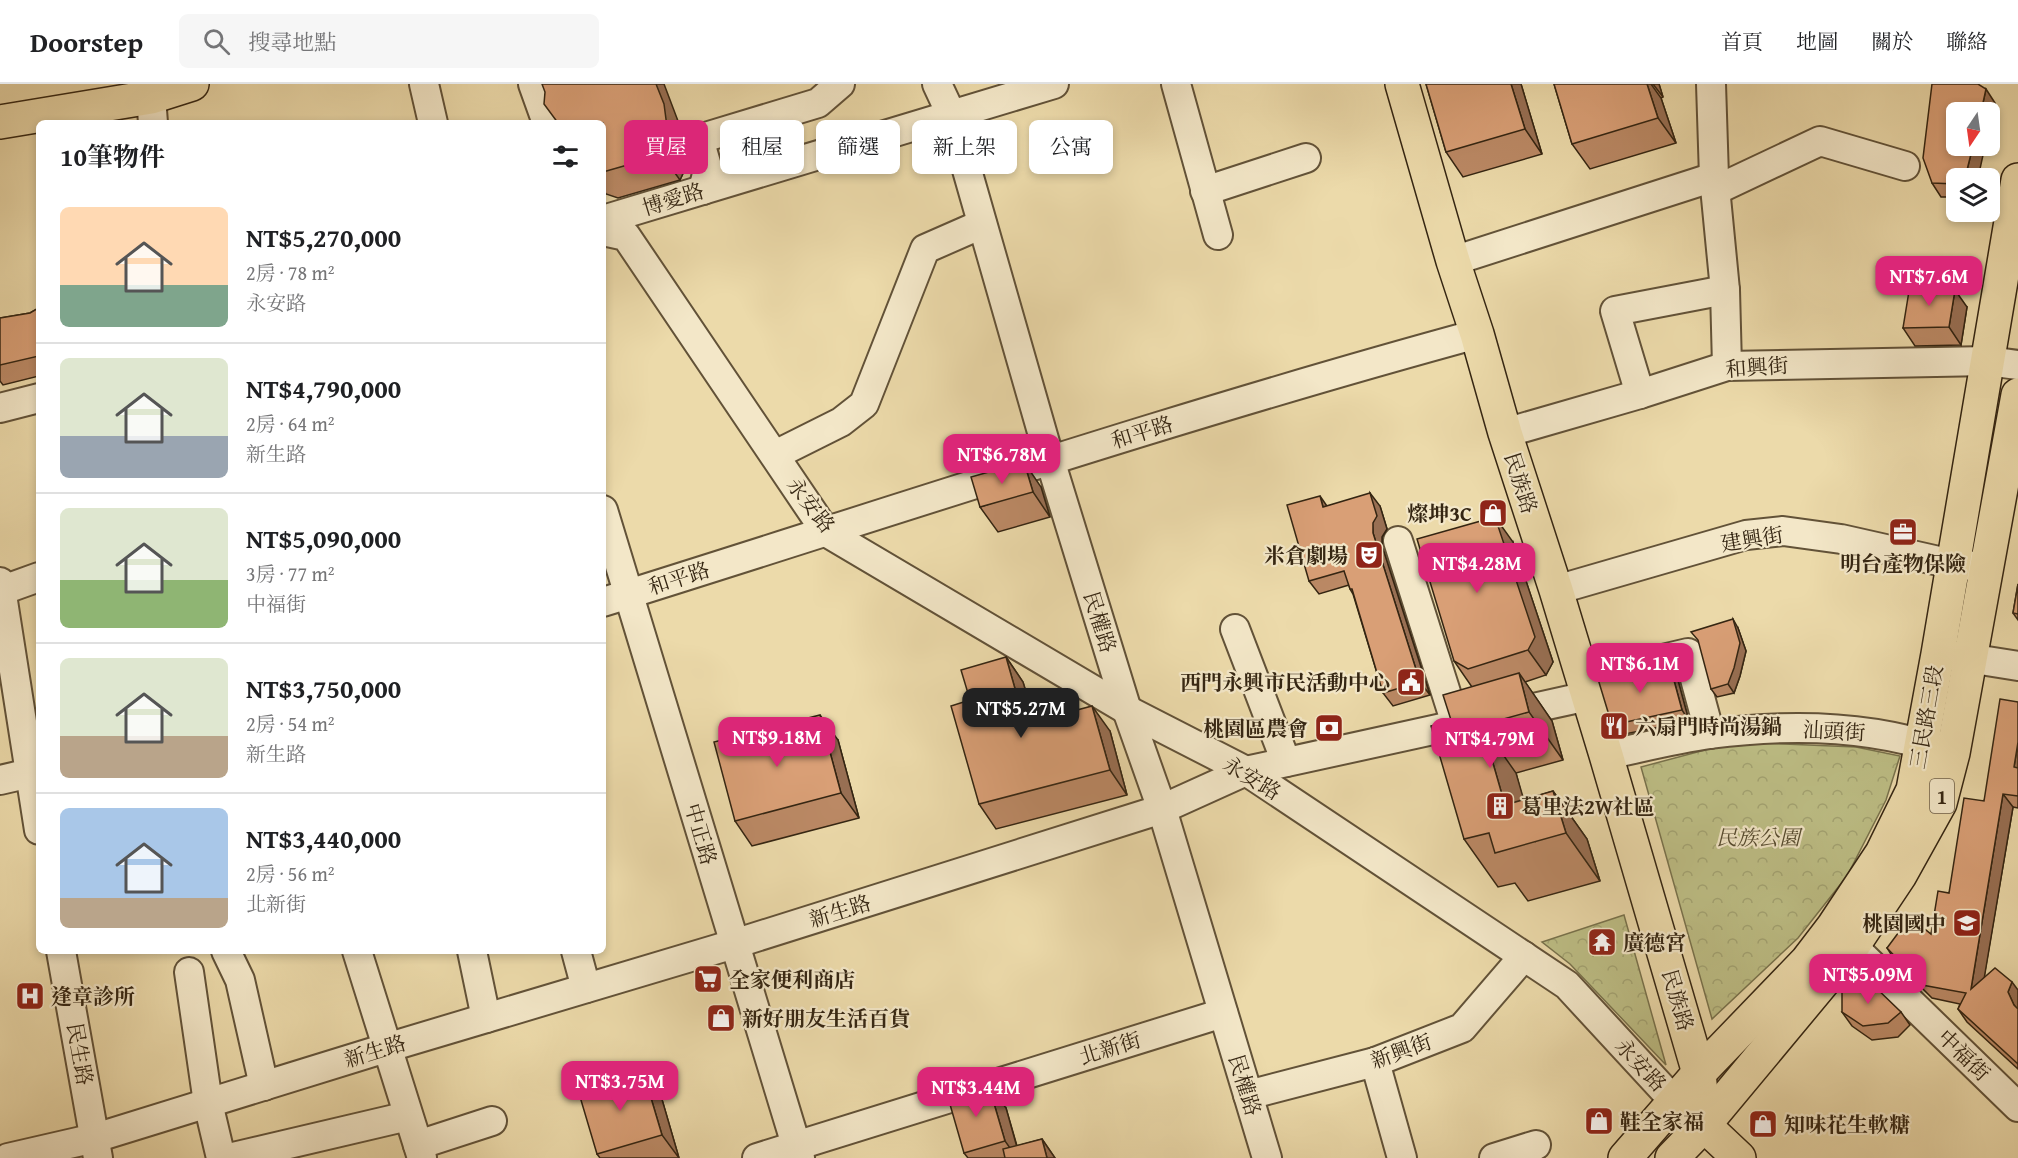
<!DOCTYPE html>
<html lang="zh-TW">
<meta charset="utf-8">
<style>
body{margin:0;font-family:"Gentium Book Plus","Noto Serif TC",serif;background:#f6f6f6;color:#202124;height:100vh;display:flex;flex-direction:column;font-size:22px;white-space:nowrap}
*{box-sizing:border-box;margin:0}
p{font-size:20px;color:#757577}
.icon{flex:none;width:33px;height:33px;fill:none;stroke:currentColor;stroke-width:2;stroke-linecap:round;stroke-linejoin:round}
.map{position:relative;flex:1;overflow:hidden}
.details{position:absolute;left:36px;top:36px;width:570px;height:834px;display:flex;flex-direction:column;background:#fff;border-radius:9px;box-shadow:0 3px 9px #0003}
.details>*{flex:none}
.top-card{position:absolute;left:624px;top:36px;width:570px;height:54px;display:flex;gap:12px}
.needle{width:39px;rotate:193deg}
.fabs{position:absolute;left:1946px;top:18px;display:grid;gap:12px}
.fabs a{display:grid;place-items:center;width:54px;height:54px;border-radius:9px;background:#fff;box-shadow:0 3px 9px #0003;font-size:30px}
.price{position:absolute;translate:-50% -51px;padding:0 14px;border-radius:12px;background:#db2777;color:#fff;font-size:20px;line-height:39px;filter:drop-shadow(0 2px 3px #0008)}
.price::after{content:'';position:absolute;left:50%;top:36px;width:18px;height:14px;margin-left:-9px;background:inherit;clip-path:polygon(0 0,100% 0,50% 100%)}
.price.on{background:#222;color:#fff}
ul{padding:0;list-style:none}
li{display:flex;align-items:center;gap:18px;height:150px;padding:0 24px}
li+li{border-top:2px solid #e0e0e0}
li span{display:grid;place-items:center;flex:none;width:168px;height:120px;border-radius:9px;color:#555}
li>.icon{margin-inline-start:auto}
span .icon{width:72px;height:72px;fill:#fffc;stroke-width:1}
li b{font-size:26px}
h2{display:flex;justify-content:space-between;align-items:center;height:72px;padding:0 24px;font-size:26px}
.tag{padding:0 21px;border-radius:9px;background:#fff;box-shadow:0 3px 9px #0003;font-size:21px;line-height:54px}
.tag.on{background:#db2777;color:#fff}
header{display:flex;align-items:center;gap:36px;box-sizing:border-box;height:84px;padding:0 30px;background:#fff;border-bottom:2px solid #e0e0e0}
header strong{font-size:28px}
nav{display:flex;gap:33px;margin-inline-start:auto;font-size:21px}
.search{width:420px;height:54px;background:#f6f6f6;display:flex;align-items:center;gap:15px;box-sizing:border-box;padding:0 21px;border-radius:9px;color:#757577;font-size:22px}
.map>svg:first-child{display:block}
.forest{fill:url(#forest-crowns);stroke:#78724c;stroke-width:1.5}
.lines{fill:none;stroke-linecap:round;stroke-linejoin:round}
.minor-casing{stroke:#625238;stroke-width:32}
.major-casing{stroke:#342512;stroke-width:36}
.minor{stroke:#f3e7c8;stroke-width:28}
.major{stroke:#ecdaaa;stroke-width:33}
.wall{fill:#bb8965;stroke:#342512;stroke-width:1.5}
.shaded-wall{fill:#986f53;stroke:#342512;stroke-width:1.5}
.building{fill:#d99f76;stroke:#342512;stroke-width:1.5}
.labels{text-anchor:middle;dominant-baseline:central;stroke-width:4.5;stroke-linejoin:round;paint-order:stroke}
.shield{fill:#f3e7c8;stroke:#6d5f49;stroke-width:1.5}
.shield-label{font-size:20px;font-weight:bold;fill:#342512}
.street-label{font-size:21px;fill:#342512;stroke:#f3e7c8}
.poi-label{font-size:21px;font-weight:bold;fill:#342512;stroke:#f3e7c8;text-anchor:start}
.park-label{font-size:21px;font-style:italic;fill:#564b2f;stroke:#f3e7c8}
</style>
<header>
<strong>Doorstep</strong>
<div class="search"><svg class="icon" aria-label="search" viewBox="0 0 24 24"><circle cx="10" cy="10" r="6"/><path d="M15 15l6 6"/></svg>搜尋地點</div>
<nav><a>首頁</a><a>地圖</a><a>關於</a><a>聯絡</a></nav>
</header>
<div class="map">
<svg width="2018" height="1074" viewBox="0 0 2018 1074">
<defs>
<pattern id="forest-crowns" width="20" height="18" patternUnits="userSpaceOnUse" patternTransform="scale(1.5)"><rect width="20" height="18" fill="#bdbe85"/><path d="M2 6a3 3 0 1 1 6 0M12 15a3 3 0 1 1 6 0" fill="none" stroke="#a3a372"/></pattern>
</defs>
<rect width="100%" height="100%" fill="#ecdaaa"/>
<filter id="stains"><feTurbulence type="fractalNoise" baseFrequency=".00333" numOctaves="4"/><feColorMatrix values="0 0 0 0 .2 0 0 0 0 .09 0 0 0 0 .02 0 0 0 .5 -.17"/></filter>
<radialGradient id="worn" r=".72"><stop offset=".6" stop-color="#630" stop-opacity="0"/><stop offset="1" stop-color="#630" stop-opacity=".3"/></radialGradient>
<g class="forest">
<polygon points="1735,658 1856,663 1900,672 1886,716 1847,792 1798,854 1712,935 1641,683"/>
<polygon points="1624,831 1666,981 1570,880 1542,858"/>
</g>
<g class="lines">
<g class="minor-casing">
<g id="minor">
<polyline points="424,0 433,39"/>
<polyline points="533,0 547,39"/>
<polyline points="937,0 951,30 1050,376 1127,626 1162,725 1267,1074"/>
<polyline points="1176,0 1218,151"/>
<polyline points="1711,0 1714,93 1725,206 1727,282"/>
<polyline points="151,13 153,39"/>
<polyline points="703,106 708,86 699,55 818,19 840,0"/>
<polyline points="1716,106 1820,57 1905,82"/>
<polyline points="1205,107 1306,74"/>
<polyline points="603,136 1054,0"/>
<polyline points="603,147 626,152 826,448 1127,626 1246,687 1567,901 1675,1018 1691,1030"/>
<polyline points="1453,177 1714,93"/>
<polyline points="1640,310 1615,227 1725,206"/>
<polyline points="0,324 39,314"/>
<polyline points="1505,349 1640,310 1727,282 1988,277 2018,281"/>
<polyline points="775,371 841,338 864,320 925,165 982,140"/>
<polyline points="603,426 800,1074"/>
<polyline points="1398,457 1456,640"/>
<polyline points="0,498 39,746"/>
<polyline points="1556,506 1746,451 1783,447 1841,455 1952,480 1974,482"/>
<polyline points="0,507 39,493"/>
<path d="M603 518C894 427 1183 330 1477 250"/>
<polyline points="1235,545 1286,678"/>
<polyline points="1949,571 2018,582"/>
<polyline points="1582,594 1688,569 1710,650"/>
<path d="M1606 671C1640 664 1675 655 1710 650 1786 640 1869 641 1942 666"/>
<polyline points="0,696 39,687"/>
<polyline points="1837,847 2018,1023"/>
<polyline points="61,867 98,1074"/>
<polyline points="226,867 240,896 264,1002"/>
<polyline points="357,867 422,1074"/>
<polyline points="472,867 486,934"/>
<polyline points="576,867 586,904"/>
<polyline points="189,888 208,1019 221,1074"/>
<polyline points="1375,978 1402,1074"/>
<polyline points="1248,1011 1375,978 1462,944 1524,872"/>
<polyline points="418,1061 492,1037"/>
<polyline points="8,1074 95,1054 386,964 734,860 1162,725 1246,687 1588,612"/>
<polyline points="229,1074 408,1032"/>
<polyline points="757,1074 1223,929"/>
<polyline points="1494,1074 1536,1061"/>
</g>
</g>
<g class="major-casing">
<g id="major">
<polyline points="1402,0 1453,177 1477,250 1505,349 1556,506 1606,671 1699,989 1704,1041"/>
<polyline points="0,38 151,13 192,0"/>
<polyline points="1704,1041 1739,1074"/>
<polyline points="1625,1074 1699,989 1807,877 1833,843 1882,769 1913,706 1938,570 2018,96"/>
<polyline points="1672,1074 1704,1041 1852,863 1900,791 1940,719 1953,669 2018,311"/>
</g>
</g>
<use href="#minor" class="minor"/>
<use href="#major" class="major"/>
</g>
<g class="wall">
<polygon points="1426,0 1521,0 1542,70 1463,93 1446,68"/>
<polygon points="1554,0 1659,0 1663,13 1661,14 1676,59 1590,85 1572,60"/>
<polygon points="1995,19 1989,46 1989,28 1956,94 1956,113 1941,113 1932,99"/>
<polygon points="603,39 681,45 686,83 680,96 618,114 606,110 603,105"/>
<polygon points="39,223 39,292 3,301 0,297 0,234 30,229 37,225"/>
<polygon points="1967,223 1961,261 1915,262 1903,244"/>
<polygon points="1041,403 1050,433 998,448 980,423"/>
<polygon points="1327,422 1380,422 1387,445 1382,453 1382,462 1430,611 1393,622 1383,609 1353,510 1350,505 1349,501 1319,510 1309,497"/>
<polygon points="1513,458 1553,578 1546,591 1525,598 1552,637 1563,676 1516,689 1523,716 1553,707 1587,755 1600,797 1528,817 1515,799 1498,803 1464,755 1451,636 1472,603 1454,577"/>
<polygon points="2018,500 2018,536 2013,529"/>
<polygon points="1738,544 1746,567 1740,592 1734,609 1717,613 1711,605"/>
<polygon points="1006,573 1023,598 1035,637 1110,647 1127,711 996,745 979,720 970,616"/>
<polygon points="1676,589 1689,637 1620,651 1612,641"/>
<polygon points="2018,618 2018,724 2013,723 1984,893 2018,906 2018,985 1967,938 1958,925 1960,920 1932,914 1896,878 1887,864 1931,850 1949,809 1984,717"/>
<polygon points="838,656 859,734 752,762 735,737"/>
<polygon points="1842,928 1901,928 1910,941 1898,953 1872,956 1852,942"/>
<polygon points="661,1012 679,1074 600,1074 597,1070"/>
<polygon points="1006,1024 1017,1062 1042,1055 1055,1074 968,1074 964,1069"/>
</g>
<g class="shaded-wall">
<polygon points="656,0 664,0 681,45 686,83 680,96 662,71"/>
<polygon points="1511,0 1521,0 1542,70 1525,45"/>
<polygon points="1647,0 1651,0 1661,14 1676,59 1658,34"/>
<polygon points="1653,0 1659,0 1663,13"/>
<polygon points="1986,5 1995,19 1989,46 1989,28 1981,28"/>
<polygon points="1973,62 1985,62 1978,94 1965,94"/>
<polygon points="1955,206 1967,223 1961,261 1949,243"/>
<polygon points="1024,378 1041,403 1050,433 1033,408"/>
<polygon points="1370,409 1380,422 1387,445 1382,453 1382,462 1430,611 1420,598 1373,449"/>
<polygon points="1320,412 1329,425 1323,423"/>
<polygon points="1495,433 1513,458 1553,578 1546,591 1528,566"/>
<polygon points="1733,535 1738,544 1746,567 1740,592 1734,609 1728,600"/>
<polygon points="1006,573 1023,598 1043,665 1025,640"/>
<polygon points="1669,578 1676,589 1689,637 1682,626"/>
<polygon points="1519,589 1552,637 1563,676 1529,628"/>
<polygon points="1092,622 1110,647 1127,711 1110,686"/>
<polygon points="820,631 838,656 859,734 841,709"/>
<polygon points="1482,641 1516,689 1536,758 1505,721"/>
<polygon points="2018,658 2018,689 2014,683"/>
<polygon points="1553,707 1587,755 1600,797 1566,749"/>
<polygon points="2003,710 2013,723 1980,919 1971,905"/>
<polygon points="2012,898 2018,906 2018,927 2014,921 2008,908"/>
<polygon points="643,987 661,1012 679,1074 662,1051"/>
<polygon points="988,999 1006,1024 1020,1074 1017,1074 1005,1057"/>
<polygon points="1042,1055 1055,1074 1047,1074"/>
</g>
<g class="building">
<polygon points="542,0 656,0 664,20 669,58 662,71 603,88 603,39 558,39 544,20 545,8"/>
<polygon points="1426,0 1511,0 1525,45 1446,68"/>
<polygon points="1554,0 1647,0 1658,34 1572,60"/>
<polygon points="1932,0 1978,0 1986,5 1981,28 1956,28 1956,62 1973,62 1965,94 1956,94 1956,100 1932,99 1923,74"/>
<polygon points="1910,201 1955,206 1949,243 1903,244"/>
<polygon points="39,223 39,272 0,281 0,234 30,229 37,225"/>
<polygon points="1024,378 1033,408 980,423 971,393"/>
<polygon points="1370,409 1377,432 1373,439 1373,449 1420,598 1383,609 1352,505 1350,505 1344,487 1309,497 1287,421 1320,412 1323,423"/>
<polygon points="1495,433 1535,553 1528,566 1468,585 1454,577 1417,455"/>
<polygon points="2018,500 2018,530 2013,529"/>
<polygon points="1733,535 1740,559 1734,584 1728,600 1711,605 1698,556 1691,548"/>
<polygon points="1006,573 1025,640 1092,622 1110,686 979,720 951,622 970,616 961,586"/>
<polygon points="1669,578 1682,626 1612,641 1598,595"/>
<polygon points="1519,589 1529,628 1482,641 1505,721 1553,707 1566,749 1495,769 1489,749 1464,755 1431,642 1451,636 1443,611"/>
<polygon points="2000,615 2018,618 2018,658 2014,683 2018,684 2018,712 2003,710 1971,905 1995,884 2012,898 2008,908 2014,921 2018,925 2018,980 1958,925 1966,909 1922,901 1887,864 1910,833 1931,850 1938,807 1949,809 1964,714 1984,717"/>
<polygon points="820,631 841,709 735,737 714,658"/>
<polygon points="1872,900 1901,928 1888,939 1863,942 1842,928 1842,909 1850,901"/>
<polygon points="643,987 662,1051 597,1070 578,1006"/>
<polygon points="988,999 1005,1057 964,1069 947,1010"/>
<polygon points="1042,1055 1047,1074 1005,1074 1003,1065"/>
</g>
<defs>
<g id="shop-square" transform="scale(1.5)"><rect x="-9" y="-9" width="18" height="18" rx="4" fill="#8f2418" stroke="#f3e7c8"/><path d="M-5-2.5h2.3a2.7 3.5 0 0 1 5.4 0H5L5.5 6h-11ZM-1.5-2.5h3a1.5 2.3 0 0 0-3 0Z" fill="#fff"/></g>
<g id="office-square" transform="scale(1.5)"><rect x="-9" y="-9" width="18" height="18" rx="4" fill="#8f2418" stroke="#f3e7c8"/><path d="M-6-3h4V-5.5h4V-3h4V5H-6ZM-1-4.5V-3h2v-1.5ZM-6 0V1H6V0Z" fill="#fff"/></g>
<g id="theatre-square" transform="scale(1.5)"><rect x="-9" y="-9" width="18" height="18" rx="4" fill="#8f2418" stroke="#f3e7c8"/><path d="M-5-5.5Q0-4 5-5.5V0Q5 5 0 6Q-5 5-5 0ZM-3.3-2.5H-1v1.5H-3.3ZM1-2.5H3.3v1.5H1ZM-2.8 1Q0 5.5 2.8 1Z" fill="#fff"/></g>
<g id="civic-square" transform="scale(1.5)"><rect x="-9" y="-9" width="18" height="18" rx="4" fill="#8f2418" stroke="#f3e7c8"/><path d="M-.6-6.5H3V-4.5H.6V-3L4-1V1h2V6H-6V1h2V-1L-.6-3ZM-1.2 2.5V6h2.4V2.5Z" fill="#fff"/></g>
<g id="restaurant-square" transform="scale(1.5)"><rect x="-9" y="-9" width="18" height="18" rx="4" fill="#8f2418" stroke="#f3e7c8"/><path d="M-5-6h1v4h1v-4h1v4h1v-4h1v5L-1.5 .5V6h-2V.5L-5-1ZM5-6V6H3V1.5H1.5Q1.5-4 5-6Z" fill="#fff"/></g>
<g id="bank-square" transform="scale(1.5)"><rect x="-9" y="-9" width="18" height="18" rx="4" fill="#8f2418" stroke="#f3e7c8"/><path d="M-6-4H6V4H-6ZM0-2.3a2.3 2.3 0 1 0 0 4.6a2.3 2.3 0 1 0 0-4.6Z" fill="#fff"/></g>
<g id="building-square" transform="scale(1.5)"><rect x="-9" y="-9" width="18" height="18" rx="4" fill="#8f2418" stroke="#f3e7c8"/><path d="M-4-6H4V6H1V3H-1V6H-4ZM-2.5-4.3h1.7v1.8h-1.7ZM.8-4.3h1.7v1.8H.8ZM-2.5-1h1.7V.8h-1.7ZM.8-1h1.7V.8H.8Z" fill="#fff"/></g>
<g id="school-square" transform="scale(1.5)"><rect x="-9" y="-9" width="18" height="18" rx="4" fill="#8f2418" stroke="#f3e7c8"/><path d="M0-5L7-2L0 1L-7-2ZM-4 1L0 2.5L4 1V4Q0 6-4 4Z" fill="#fff"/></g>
<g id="temple-square" transform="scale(1.5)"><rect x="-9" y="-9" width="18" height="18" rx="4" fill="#8f2418" stroke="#f3e7c8"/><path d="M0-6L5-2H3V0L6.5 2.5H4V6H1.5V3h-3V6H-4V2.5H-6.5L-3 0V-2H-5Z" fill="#fff"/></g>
<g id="supermarket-square" transform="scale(1.5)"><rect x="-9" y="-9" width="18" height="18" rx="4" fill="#8f2418" stroke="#f3e7c8"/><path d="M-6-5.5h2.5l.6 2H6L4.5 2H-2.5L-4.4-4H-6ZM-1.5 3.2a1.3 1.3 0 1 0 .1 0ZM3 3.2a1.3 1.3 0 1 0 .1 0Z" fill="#fff"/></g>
<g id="hospital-square" transform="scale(1.5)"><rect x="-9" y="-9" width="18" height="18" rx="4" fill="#8f2418" stroke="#f3e7c8"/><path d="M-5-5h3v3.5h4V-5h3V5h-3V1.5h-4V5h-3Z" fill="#fff"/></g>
</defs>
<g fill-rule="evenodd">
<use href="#shop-square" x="1493" y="429"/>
<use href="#office-square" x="1903" y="448"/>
<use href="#theatre-square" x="1369" y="471"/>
<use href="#civic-square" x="1411" y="598"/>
<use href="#restaurant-square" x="1614" y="642"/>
<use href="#bank-square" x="1329" y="644"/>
<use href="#building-square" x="1500" y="722"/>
<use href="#school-square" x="1967" y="839"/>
<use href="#temple-square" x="1602" y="858"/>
<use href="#supermarket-square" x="708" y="895"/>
<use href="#hospital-square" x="30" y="912"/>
<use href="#shop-square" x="721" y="934"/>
<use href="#shop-square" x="1599" y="1037"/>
<use href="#shop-square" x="1763" y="1040"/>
</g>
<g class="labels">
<rect class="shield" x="1930" y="695" width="24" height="34" rx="4.5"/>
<g class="shield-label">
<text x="1942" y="712">1</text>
</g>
<g class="street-label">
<text transform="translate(673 115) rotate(-17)">博愛路</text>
<text transform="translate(1757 283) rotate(-4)">和興街</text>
<text transform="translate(1142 348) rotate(-17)">和平路</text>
<text transform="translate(1521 399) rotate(72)">民族路</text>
<text transform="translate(811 421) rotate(52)">永安路</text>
<text transform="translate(1752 455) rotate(-9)">建興街</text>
<text transform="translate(679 494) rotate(-18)">和平路</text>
<text transform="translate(1100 538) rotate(73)">民權路</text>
<text transform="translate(1926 633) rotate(-80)">三民路三段</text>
<text transform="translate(1834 647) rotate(3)">汕頭街</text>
<text transform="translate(1252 694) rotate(31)">永安路</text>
<text transform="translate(701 750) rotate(74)">中正路</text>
<text transform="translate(840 827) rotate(-17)">新生路</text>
<text transform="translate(1678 916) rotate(74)">民族路</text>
<text transform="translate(1110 964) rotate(-17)">北新街</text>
<text transform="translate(375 967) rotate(-17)">新生路</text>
<text transform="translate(1401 967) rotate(-20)">新興街</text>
<text transform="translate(80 970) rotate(80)">民生路</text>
<text transform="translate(1964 971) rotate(44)">中福街</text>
<text transform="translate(1641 981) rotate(47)">永安路</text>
<text transform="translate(1245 1001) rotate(73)">民權路</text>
</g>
<g class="poi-label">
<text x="1472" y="429" text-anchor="end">燦坤3C</text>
<text x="1348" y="471" text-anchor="end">米倉劇場</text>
<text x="1903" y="479" text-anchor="middle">明台產物保險</text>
<text x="1390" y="598" text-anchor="end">西門永興市民活動中心</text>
<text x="1635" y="642">六扇門時尚湯鍋</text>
<text x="1308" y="644" text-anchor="end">桃園區農會</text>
<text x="1521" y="722">葛里法2W社區</text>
<text x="1946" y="839" text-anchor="end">桃園國中</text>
<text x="1623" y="858">廣德宮</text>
<text x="729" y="895">全家便利商店</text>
<text x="51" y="912">逢章診所</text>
<text x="742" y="934">新好朋友生活百貨</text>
<text x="1620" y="1037">鞋全家福</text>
<text x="1784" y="1040">知味花生軟糖</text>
</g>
<g class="park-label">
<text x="1758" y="753">民族公園</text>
</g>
</g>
<rect width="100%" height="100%" filter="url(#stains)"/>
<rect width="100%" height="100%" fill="url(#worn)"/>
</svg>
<div class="fabs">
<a><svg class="needle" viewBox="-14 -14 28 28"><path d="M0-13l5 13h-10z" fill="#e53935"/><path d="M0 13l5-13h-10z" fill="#757577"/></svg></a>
<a><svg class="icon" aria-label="layers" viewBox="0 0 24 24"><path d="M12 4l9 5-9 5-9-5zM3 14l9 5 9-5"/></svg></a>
</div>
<b class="price" style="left:1929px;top:223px">NT$7.6M</b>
<b class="price" style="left:1002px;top:401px">NT$6.78M</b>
<b class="price" style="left:1477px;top:510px">NT$4.28M</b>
<b class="price" style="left:1640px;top:610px">NT$6.1M</b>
<b class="price on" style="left:1021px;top:655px">NT$5.27M</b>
<b class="price" style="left:777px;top:684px">NT$9.18M</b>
<b class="price" style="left:1490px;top:685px">NT$4.79M</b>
<b class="price" style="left:1868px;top:921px">NT$5.09M</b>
<b class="price" style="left:620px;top:1028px">NT$3.75M</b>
<b class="price" style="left:976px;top:1034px">NT$3.44M</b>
<div class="top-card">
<a class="tag on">買屋</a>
<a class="tag">租屋</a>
<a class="tag">篩選</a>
<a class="tag">新上架</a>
<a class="tag">公寓</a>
</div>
<section class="details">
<h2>10筆物件<svg class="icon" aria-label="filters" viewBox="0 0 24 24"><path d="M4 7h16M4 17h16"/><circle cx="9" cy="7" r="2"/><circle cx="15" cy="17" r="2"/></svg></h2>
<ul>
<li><span style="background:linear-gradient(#ffd9b3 65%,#7fa58c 0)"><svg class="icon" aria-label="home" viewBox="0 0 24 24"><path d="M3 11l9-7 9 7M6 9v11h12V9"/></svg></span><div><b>NT$5,270,000</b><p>2房 · 78 m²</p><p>永安路</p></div></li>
<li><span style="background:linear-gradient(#dfe7d0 65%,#9aa5b1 0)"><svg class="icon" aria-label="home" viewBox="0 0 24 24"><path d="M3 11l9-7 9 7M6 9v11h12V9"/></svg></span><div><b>NT$4,790,000</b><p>2房 · 64 m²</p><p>新生路</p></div></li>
<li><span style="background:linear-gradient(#dfe7d0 60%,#8fb573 0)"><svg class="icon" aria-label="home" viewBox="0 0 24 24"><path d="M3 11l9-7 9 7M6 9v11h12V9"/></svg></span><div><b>NT$5,090,000</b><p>3房 · 77 m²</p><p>中福街</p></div></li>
<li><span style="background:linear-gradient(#dfe7d0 65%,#b9a48a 0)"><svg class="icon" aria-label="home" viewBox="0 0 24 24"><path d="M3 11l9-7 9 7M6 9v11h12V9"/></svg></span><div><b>NT$3,750,000</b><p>2房 · 54 m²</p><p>新生路</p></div></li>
<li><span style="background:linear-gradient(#a9c7e8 75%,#b9a48a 0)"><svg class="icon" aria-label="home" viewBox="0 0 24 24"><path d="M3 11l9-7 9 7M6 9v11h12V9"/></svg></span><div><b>NT$3,440,000</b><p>2房 · 56 m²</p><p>北新街</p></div></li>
</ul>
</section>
</div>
